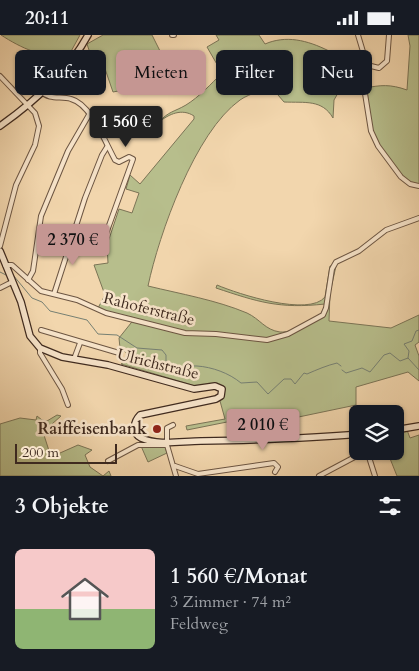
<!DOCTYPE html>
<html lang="de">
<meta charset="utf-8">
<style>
body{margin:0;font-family:Cardo,serif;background:#20242c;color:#f1f3f6;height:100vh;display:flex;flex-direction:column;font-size:19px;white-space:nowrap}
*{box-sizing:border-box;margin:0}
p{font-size:16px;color:#9ea1a6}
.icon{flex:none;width:28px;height:28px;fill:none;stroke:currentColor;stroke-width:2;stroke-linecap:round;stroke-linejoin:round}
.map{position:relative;height:441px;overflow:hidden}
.sheet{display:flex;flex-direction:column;background:#171b24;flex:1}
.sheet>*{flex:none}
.hud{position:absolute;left:15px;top:15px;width:390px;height:45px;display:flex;gap:10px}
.fabs{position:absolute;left:349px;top:370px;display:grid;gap:10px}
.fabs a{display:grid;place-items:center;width:55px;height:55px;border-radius:8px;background:#171b24;box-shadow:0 1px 4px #0004;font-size:25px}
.scale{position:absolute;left:15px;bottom:12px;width:102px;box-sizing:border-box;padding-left:5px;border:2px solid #3f2a1f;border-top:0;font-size:14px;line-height:18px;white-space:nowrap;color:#3f2a1f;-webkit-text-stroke:4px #f7e4ca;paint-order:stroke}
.price{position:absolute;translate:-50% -42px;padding:0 11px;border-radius:5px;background:#c59692;color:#111;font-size:16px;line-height:32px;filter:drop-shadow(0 1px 2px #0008)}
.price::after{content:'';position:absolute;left:50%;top:30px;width:15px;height:11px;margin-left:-8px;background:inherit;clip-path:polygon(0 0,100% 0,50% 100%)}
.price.current{background:#222;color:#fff}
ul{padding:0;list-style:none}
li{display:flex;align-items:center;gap:15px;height:125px;padding:0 15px}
li span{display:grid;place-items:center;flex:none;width:140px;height:100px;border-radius:8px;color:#555}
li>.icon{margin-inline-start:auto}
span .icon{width:60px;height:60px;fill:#fffc;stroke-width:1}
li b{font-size:21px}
h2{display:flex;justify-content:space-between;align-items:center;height:60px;padding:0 15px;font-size:21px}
.pill{padding:0 18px;border-radius:8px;background:#171b24;box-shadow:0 1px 4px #0004;font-size:18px;line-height:45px}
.pill.current{background:#c59692;color:#111}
.status{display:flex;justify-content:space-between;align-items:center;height:35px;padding:0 25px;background:#171b24;direction:ltr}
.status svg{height:14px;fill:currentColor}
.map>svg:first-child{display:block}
.green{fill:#b7be8c;stroke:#7b7456}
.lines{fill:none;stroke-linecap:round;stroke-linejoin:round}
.stream{stroke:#768073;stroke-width:1}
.street-casing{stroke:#6c5542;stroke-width:6}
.secondary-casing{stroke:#3f2a1f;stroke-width:8}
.street{stroke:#f7e4ca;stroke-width:4}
.secondary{stroke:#f7e4ca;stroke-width:5.5}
.poi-dot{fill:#8f2418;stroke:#f7e4ca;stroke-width:2}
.labels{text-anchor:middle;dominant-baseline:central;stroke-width:5;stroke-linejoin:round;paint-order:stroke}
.street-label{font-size:16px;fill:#3f2a1f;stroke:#f7e4ca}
.poi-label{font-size:16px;font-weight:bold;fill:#3f2a1f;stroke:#f7e4ca;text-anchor:end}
</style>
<div class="status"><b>20:11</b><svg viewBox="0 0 49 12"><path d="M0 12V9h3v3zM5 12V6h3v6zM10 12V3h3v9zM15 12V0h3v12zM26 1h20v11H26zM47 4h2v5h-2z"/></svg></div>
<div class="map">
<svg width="419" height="441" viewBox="0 0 419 441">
<rect width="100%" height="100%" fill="#f2d6ad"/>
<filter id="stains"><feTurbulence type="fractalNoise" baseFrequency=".004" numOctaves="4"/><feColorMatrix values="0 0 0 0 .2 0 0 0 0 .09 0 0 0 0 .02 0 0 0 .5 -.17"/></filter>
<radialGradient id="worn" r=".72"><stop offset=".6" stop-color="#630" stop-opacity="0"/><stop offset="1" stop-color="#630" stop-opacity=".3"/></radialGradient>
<g class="green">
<path d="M1 0H80L69 20C44 24 21 13 1 0Z"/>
<polygon points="103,0 152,0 163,22 146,27 160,48 113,57 103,28 94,30 87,9"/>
<path d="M216 0H259L265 9C286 0 307 5 329 16 340 21 353 25 365 29L362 42 363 56 347 54 338 58 334 65 333 83C322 64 305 68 284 67L278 60 280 52C267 54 250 58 240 65 195 97 159 199 148 251 181 259 216 265 247 278 260 284 265 295 280 297 294 298 324 284 325 269 279 274 258 267 216 253L217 250C238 259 309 282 325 262L330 231H336L330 258 329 286 391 293 419 280V307L415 310 419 321V346L408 337 356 352V370L289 384 227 387 187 395 186 391 225 384 220 366 223 363 222 353 216 348 199 352 121 329 132 322 120 313 119 303 135 283 109 277 98 273 105 260 94 230 108 228 107 210 119 174 132 178 139 158 126 154 130 140 140 149 194 84V81C182 73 169 79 159 87 169 76 174 77 186 70 199 62 211 49 222 38L207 12 219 5Z"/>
<path d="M408 0H419V150L404 147 373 103 365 53C381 50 390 49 407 55L410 11Z"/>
<polygon points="87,24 101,45 85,53 74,38 81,33 86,39 80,30"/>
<polygon points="73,39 84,54 76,60 65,44"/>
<polygon points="57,380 61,381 43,397 51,422 78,410 92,415 85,420 90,432 103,441 109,436 111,441 0,441 0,389 20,383 36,385 37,381 42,385 47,386"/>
<polygon points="407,395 410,403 419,400 419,441 397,441 387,416 395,416 395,396"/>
<polygon points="141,411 165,412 167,418 148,427"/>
</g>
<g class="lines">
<g class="stream">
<polyline points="0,237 6,240"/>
<path d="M13 240 32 263 42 267 50 276 87 285 98 299 117 300 137 313 162 315 166 320V328C176 337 185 330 197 331 212 332 229 338 241 348L257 347 268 359 284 344H291L295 349 304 338 307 339C316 335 328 330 337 328L341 331"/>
<polyline points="408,323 409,316 404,309 412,306 416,296 419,295"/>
<polyline points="342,335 346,338 362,333 370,337 384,320 390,318 400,326 408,323 419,335"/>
</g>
<g class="street-casing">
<g id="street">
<polyline points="172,0 174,0"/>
<polyline points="358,0 367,30 363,46 371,96 378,111 401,142 410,149 419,151"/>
<polyline points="367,30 379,33 387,26 389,0"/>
<polyline points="0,41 35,78 39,91 35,110 16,150 0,211"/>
<path d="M42 57C49 65 61 61 71 64 91 69 105 107 115 125L119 127 129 122 133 124 103 207 93 209 72 199"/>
<polyline points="5,230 12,230 41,256 77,265 106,278 185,298 216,299 267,305 288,299 323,280 326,273 332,234 336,227 359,216 386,195 419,183"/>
<polyline points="28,245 33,236 41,181 68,116 90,78"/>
<polyline points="0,253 12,247"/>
<polyline points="54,259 85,163 102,120 107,112"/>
<polyline points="41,295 119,318"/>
<polyline points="40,313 40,318 62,354 68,370"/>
<polyline points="74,324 80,308"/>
<polyline points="173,390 167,393 167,410 176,441"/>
<polyline points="367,416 375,441"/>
<polyline points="108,426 138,410 167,410"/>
<polyline points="175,431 198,439 274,428 278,432 275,437"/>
<polyline points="319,441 366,416"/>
</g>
</g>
<g class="secondary-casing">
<g id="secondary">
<path d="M0 91C34 67 68 37 88 0"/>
<path d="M0 216 21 267 30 301 40 313 62 322 108 330 194 354 215 351 222 354 221 361 216 364 140 380C134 386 131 398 141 403 159 411 182 406 201 406 254 405 305 404 358 399"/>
<polyline points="395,395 419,391"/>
</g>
</g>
<use href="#street" class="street"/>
<use href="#secondary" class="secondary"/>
</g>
<circle class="poi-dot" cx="157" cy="394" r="5"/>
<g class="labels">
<g class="street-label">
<text transform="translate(149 274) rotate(14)">Rahoferstraße</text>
<text transform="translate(158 329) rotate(14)">Ulrichstraße</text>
</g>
<g class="poi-label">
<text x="147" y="394">Raiffeisenbank</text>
</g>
</g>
<rect width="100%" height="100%" filter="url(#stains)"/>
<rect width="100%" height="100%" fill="url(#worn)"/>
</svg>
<div class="fabs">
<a><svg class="icon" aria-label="layers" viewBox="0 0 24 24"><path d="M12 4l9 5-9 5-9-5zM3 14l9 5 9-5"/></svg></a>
</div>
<div class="scale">200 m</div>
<b class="price current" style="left:126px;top:113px">1 560 €</b>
<b class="price" style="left:73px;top:231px">2 370 €</b>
<b class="price" style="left:263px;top:416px">2 010 €</b>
<div class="hud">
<a class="pill">Kaufen</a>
<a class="pill current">Mieten</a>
<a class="pill">Filter</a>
<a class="pill">Neu</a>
</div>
</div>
<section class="sheet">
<h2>3 Objekte<svg class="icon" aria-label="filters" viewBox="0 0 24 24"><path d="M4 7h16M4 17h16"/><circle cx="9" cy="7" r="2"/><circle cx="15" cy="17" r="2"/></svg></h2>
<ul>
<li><span style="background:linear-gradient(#f6c9c9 60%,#8fb573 0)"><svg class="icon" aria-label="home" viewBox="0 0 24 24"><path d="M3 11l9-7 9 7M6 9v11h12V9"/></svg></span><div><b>1 560 €/Monat</b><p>3 Zimmer · 74 m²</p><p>Feldweg</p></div></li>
</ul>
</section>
